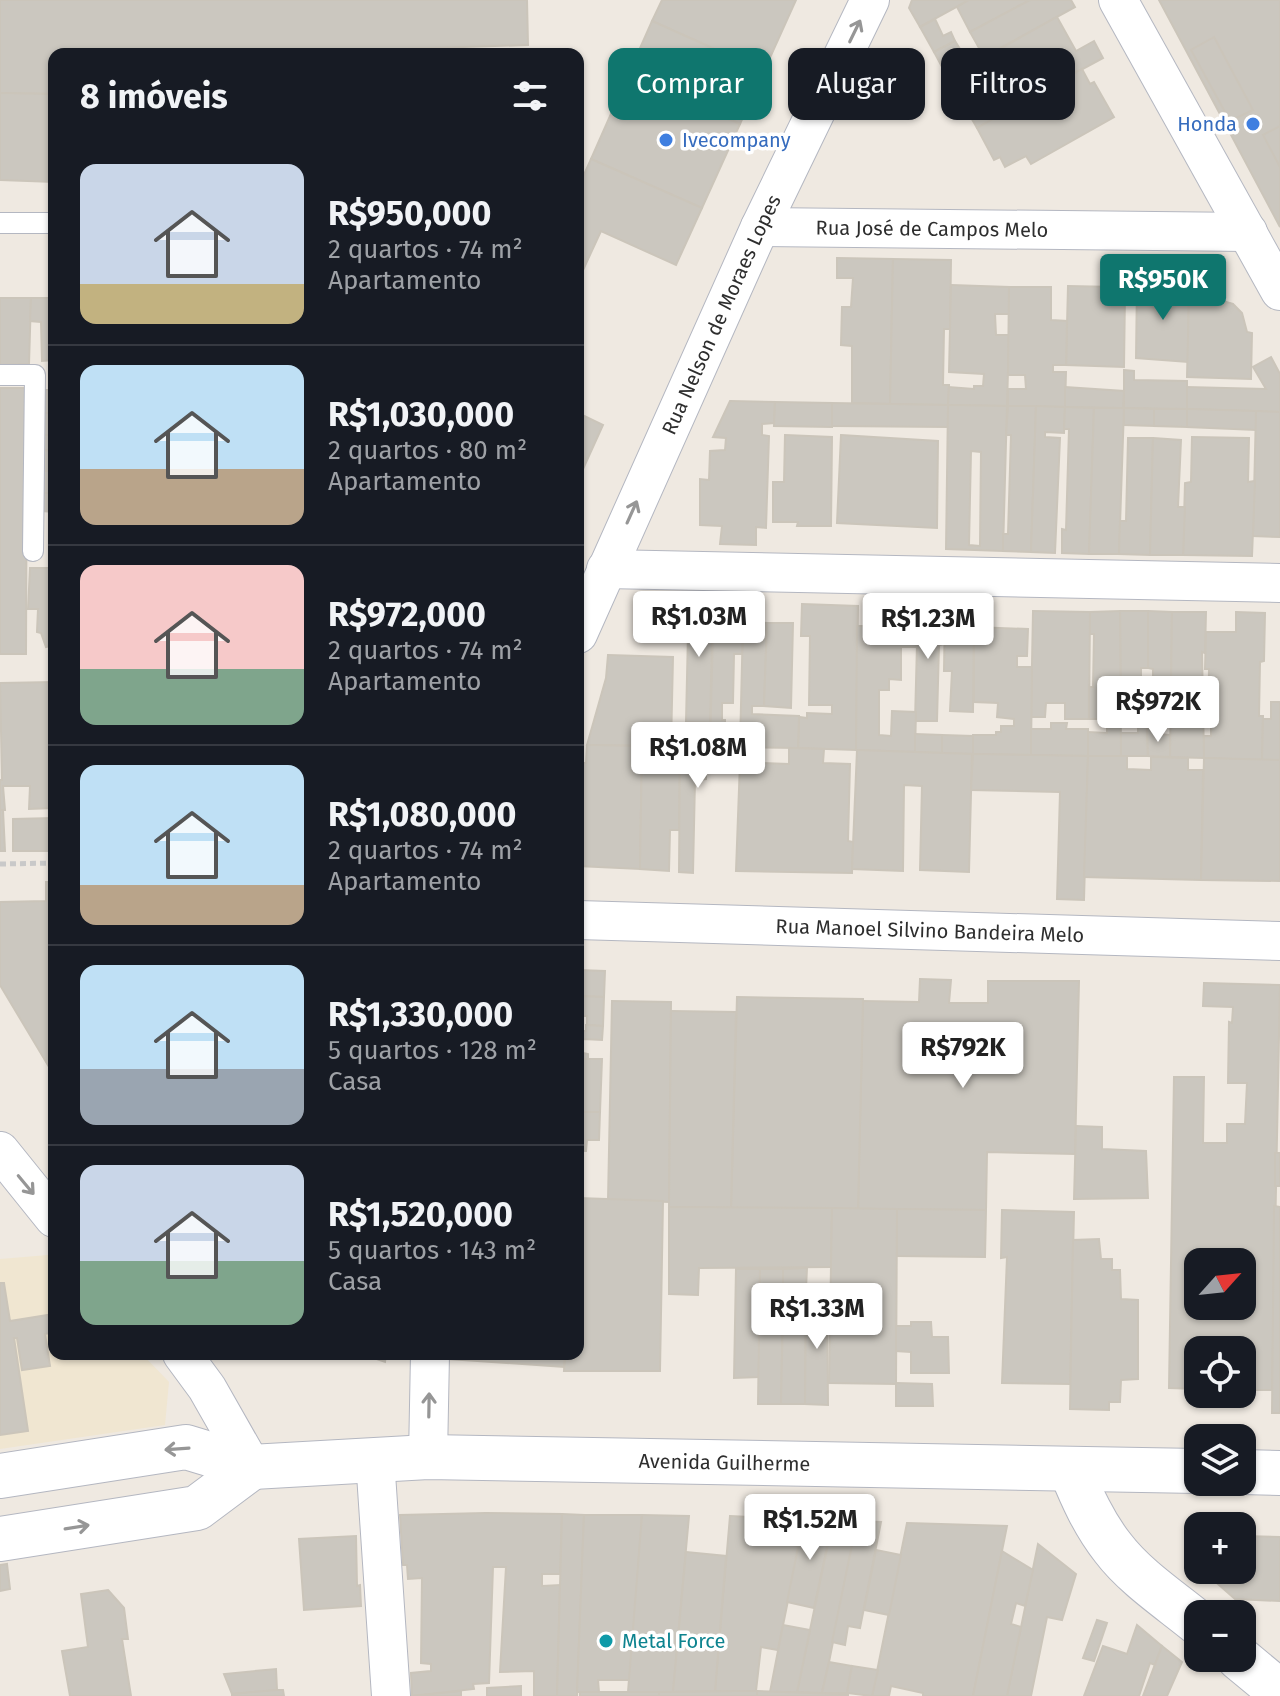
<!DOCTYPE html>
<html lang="pt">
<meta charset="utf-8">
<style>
body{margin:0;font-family:"Fira Sans",sans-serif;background:#242831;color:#f1f3f6;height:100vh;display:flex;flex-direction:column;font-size:30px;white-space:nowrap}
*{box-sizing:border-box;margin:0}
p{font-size:26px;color:#9ea1a6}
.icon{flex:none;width:44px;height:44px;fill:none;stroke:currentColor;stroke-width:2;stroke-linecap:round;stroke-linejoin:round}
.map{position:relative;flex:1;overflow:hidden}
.drawer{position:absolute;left:48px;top:48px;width:536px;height:1312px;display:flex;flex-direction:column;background:#171b24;border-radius:16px;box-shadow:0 2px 6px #0004}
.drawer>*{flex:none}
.guide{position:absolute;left:608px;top:48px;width:552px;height:72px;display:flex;gap:16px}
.needle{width:52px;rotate:63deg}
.buttons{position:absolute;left:1184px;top:1248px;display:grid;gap:16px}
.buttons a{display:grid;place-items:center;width:72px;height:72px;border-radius:16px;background:#171b24;box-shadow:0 2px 6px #0004;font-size:40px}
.price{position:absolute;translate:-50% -68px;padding:0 18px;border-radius:8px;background:#fff;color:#222;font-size:26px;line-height:52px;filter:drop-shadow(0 2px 4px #0008)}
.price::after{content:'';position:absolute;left:50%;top:48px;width:24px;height:18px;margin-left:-12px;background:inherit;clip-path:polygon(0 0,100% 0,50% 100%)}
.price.selected{background:#0f766e;color:#fff}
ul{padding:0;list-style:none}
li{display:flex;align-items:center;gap:24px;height:200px;padding:0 32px}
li+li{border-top:2px solid #363941}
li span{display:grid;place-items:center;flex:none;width:224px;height:160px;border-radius:16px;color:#555}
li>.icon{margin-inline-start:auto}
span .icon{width:96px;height:96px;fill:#fffc;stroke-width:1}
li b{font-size:34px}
h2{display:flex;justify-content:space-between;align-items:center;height:96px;padding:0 32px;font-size:34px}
.pill{padding:0 28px;border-radius:16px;background:#171b24;box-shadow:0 2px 6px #0004;font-size:28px;line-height:72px}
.pill.selected{background:#0f766e;color:#fff}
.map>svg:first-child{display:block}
.education{fill:#f0e6d1}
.building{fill:#cbc7bf;stroke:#cbc5ba;stroke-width:2;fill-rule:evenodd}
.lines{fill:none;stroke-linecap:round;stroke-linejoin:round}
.service-casing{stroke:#b4b7c1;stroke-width:22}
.minor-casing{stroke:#b4b7c1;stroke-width:40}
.tertiary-casing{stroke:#b4b7c1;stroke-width:46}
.path{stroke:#c9c9c9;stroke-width:5;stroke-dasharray:6 4;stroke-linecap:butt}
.service{stroke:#fff;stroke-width:20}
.minor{stroke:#fff;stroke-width:38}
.tertiary{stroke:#fff;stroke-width:44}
.oneway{stroke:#969696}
.shop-dot{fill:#3f7fe0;stroke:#fff;stroke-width:3}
.culture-dot{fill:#0f9aa8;stroke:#fff;stroke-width:3}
.labels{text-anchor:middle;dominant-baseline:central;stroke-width:7;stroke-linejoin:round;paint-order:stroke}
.shop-label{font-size:20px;fill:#366cbe;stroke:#fff;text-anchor:end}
.street-label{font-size:20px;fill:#2e2e2e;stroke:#fff}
.culture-label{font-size:20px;fill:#0d838f;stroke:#fff;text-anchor:start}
</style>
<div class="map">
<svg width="1280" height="1696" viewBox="0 0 1280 1696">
<rect width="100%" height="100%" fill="#efe9e1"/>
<polygon class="education" points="48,1255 54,1262 54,1354 142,1354 169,1382 165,1425 0,1449 0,1259"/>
<g class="building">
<polygon points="0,0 527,0 528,45 248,54 54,54 54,94 0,93"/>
<polygon points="662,0 796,0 764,71 652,21"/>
<polygon points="912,0 969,0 920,27 909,8"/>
<polygon points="969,0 1030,0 970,32 957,7"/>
<polygon points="1030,0 1071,0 1075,7 984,57 970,32"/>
<polygon points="1159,0 1280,0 1280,227 1213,101"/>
<polygon points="1057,17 1076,51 1094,41 1103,58 1057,83 1053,75 1009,99 1014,107 977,128 948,78"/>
<polygon points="935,19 943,36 951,32 955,41 934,52 920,27"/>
<polygon points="652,21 764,71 740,124 629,73"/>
<polygon points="1214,37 1253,110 1230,121 1191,50"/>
<polygon points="955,41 960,49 952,54 960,71 948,78 934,52"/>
<polygon points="1082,69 1090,84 1094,82 1114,117 1031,164 1026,156 1005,167 1000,157 994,160 977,128 1007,111 1010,116 1064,86 1061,81"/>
<polygon points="629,73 740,124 702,208 591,159"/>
<polygon points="0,93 54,94 54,182 0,180"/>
<polygon points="1280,126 1280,167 1263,135"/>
<polygon points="591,159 702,208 676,265 601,231 578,281 578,188"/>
<polygon points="837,258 893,259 890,404 852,403 852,346 841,345 842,307 851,307 853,278 837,278"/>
<polygon points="893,259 951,260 950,329 944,329 943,385 949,385 948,405 890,404"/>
<polygon points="1137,283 1189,284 1188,362 1136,358"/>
<polygon points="951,285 1009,287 1009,314 995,314 996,335 1009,335 1007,406 948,405 949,387 974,389 974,386 983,386 984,374 949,372"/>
<polygon points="1068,286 1115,287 1115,291 1125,292 1124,367 1066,365"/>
<polygon points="1009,287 1051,287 1051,320 1067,321 1066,365 1053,365 1053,372 1066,372 1065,407 1008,406 1008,389 1026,389 1025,375 1008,375"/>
<polygon points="1189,295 1218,296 1219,300 1233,304 1242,313 1247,332 1252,333 1251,379 1187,377"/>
<polygon points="0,298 31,298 29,364 0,365"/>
<polygon points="31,298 54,298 54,360 42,361 41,322 30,321"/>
<polygon points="1271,357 1280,374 1280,412 1187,409 1187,387 1266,389 1253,367"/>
<polygon points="1124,370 1134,371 1134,380 1187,381 1187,409 1124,408"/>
<polygon points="1065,387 1124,391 1123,408 1065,407"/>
<polygon points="0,388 27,388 26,654 0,654"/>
<rect x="43" y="390" width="11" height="23"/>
<polygon points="730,401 775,402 774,423 762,424 762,435 769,436 766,528 756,527 756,545 720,544 722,526 700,525 700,479 709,480 710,451 725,450 726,438 713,437"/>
<polygon points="775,402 832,403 832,427 774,426"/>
<polygon points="832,403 948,405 948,427 832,426"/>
<path d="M948 405 1007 406 1003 551 946 549ZM971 451 981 452 980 546 969 545Z"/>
<polygon points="1008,406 1036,406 1031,552 1003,551 1003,534 1008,534 1011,435 1006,435"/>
<polygon points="1036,406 1065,407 1064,433 1045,432 1045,437 1060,438 1055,553 1031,552"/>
<polygon points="1065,407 1094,408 1089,554 1062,553 1062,529 1066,530 1069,429 1064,429"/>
<polygon points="1094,408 1124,408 1119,554 1089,554"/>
<polygon points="1124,408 1154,409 1154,426 1124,425"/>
<polygon points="1154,409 1187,409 1187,427 1154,426"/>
<polygon points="1187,409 1256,411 1256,430 1187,427"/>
<polygon points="1256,411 1280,412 1280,537 1253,536"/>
<rect x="43" y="413" width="11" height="22"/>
<polygon points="578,413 603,425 578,480"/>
<polygon points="43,435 54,435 54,451 43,450"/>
<polygon points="785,435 832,437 831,526 797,526 798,522 773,522 773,482 784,482"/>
<polygon points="841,435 938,441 937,528 837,523"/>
<polygon points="1192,437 1249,438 1248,482 1255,481 1252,556 1183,555 1185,483 1191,482"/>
<polygon points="1128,438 1153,438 1150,555 1119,554 1120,521 1126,521"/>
<polygon points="1153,438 1181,440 1178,507 1185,507 1183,555 1150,555"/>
<polygon points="43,450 54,451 54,471 42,471"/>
<rect x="42" y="471" width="12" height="22"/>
<polygon points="42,493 54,493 54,512 42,511"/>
<polygon points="30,568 54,568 54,645 46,647 41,633 37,632 38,609 28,609"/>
<polygon points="685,599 713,601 710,723 686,722 688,633 683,633"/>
<polygon points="802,604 858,606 856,750 798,748 799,717 807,718 807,713 832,714 832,705 809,705 810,636 801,636"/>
<polygon points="918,606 945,608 944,644 939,645 937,721 915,721"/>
<polygon points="945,608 974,609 973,712 950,711 952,671 944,671"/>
<polygon points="1033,611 1090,612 1089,719 1065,719 1065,703 1046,703 1045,717 1031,717"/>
<polygon points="1120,611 1148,611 1148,668 1141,668 1141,685 1148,686 1148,719 1121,718"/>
<polygon points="1120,611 1121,756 1088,756 1088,732 1107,733 1107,719 1089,719 1089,687 1093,687 1094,634 1090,634 1090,612"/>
<polygon points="1148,611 1172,612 1171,719 1148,719 1148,686 1153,686 1153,669 1148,668"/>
<polygon points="1172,612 1206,612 1205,653 1202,652 1204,758 1170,757"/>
<polygon points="1236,612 1265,613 1264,661 1260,662 1259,716 1263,716 1262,760 1204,758 1204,736 1211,736 1211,721 1208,720 1209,669 1205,669 1206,632 1236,632"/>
<polygon points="743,622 767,623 764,706 752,706 752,714 799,716 798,748 740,747"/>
<polygon points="767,623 793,623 791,708 764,706"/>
<polygon points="857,626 902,626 902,632 917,631 916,647 901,647 901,680 889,679 889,690 879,690 879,735 891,736 892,711 916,712 915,752 856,750"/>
<polygon points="974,627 1028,629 1027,656 1017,656 1017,667 1032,667 1031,755 973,754 973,735 996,735 996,732 1001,732 1001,726 1014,726 1014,719 997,717 998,703 974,702"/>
<polygon points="713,629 743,630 742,654 734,654 733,703 722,703 722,720 725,720 725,723 741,723 740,747 710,747"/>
<polygon points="608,655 673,657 671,746 587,745 606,678"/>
<polygon points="54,682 54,808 29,809 30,786 3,786 5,810 0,810 0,780 2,780 0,683"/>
<polygon points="1271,702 1280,702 1280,760 1262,760 1263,719 1271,719"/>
<polygon points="1051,723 1067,723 1066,729 1088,729 1088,756 1031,755 1031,729 1051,729"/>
<polygon points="1138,726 1147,727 1148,756 1121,756 1121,733 1138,733"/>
<polygon points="1147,727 1155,727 1156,734 1170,735 1170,757 1148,756"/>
<polygon points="915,734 942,735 942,753 915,752"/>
<polygon points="942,735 973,736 973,754 942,753"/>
<polygon points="587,745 642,746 640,869 578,866 578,763 586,763"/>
<polygon points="642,746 680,747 679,830 670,830 669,871 640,869"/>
<polygon points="680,747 740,747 739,770 706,770 706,779 695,780 693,873 679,872"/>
<polygon points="789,748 824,749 823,763 850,764 848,841 853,842 852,873 736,871 740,762 789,764"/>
<polygon points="857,750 972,754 969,872 920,870 922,786 904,785 903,871 852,869"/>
<polygon points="973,754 1088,756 1084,900 1057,899 1060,792 971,790"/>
<polygon points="1088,756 1127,756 1127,769 1151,770 1151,757 1188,758 1188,770 1203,770 1201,880 1084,877"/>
<polygon points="1204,758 1280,760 1280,881 1201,880"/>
<polygon points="0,810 3,810 5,851 0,851"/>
<polygon points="54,818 54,851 13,851 13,819"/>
<polygon points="46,882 54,882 54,1064 49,1067 0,985 0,902 46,901"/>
<polygon points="578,970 605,971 604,997 578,996"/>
<polygon points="920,979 951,980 949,1003 988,1003 988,981 1079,981 1075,1154 987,1152 986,1210 858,1209 863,1001 919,1002"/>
<path d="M1204 983 1280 985 1272 1390H1242V1350H1198V1389L1169 1388 1174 1077H1204L1203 1143H1227V1124H1245L1247 1083H1228L1229 1022 1232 1023 1233 1007 1203 1006ZM1198 1262H1242V1306H1198Z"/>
<polygon points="578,996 604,997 603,1026 587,1025 587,1016 580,1016"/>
<polygon points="737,997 863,999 858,1209 731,1208"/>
<polygon points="612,1001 671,1002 669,1202 608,1200"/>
<polygon points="671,1011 736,1012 731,1208 669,1207"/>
<polygon points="586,1025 603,1026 602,1040 583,1039 583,1053 588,1054 588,1059 578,1059 578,1031 586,1031"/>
<polygon points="578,1059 602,1059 600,1112 579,1112"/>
<polygon points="578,1112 600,1112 599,1140 587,1140 586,1151 578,1151"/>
<polygon points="1076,1126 1102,1127 1102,1149 1146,1151 1148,1198 1074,1199"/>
<rect x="1275" y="1153" width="5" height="33"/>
<polygon points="578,1198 663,1201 660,1371 564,1371 565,1354 578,1354"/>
<polygon points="1274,1206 1280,1207 1280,1413 1272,1413"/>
<polygon points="669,1207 832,1208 831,1267 699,1268 698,1295 669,1294"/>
<polygon points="832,1208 897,1209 896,1384 829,1383"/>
<polygon points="897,1209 986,1210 985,1257 897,1256"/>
<polygon points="1002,1210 1074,1212 1070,1384 1002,1383 1007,1257 1001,1258"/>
<polygon points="1099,1239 1101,1259 1112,1259 1112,1270 1120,1270 1121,1299 1138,1300 1138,1379 1121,1380 1120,1402 1109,1402 1109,1410 1070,1409 1073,1240"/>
<polygon points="807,1268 806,1289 783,1289 783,1269"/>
<polygon points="736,1269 760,1269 759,1377 734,1378"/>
<polygon points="760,1269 783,1269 783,1295 774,1294 775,1309 783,1309 781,1404 758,1404"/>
<polygon points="0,1283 4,1283 10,1321 54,1314 54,1332 45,1334 50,1366 22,1370 17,1338 14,1338 28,1431 0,1435"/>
<polygon points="792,1295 806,1295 805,1404 781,1404 783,1309 791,1309"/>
<polygon points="806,1295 827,1295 828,1405 805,1404"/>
<polygon points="911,1322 931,1322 932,1337 948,1337 949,1373 911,1373 911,1352 896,1351 896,1326 911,1326"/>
<polygon points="364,1354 386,1354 385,1362 374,1358"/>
<polygon points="450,1354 565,1354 564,1367 449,1359"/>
<polygon points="896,1383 932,1384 933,1406 896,1406"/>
<polygon points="486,1513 562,1514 560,1574 542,1574 542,1586 560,1585 557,1696 534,1696 534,1671 500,1672 506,1567 493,1567 489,1683 473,1684 474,1689 412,1696 411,1673 431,1671 431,1664 421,1663 422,1578 408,1579 407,1565 403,1565 400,1515"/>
<polygon points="562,1514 584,1515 577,1696 557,1696"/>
<polygon points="584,1515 642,1515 630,1680 598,1680 599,1692 577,1692"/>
<polygon points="642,1515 689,1516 673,1692 628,1692"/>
<polygon points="730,1516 768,1518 767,1541 799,1546 778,1650 761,1647 756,1691 715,1691"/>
<polygon points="804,1518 833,1520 814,1608 787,1602"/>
<polygon points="833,1520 857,1521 829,1662 822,1693 797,1692"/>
<polygon points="857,1521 881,1522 860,1628 848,1626 845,1645 832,1642"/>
<polygon points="907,1523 1007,1526 973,1696 923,1696 923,1693 891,1686 889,1696 872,1696"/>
<polygon points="356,1536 357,1586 360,1585 361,1606 304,1610 299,1539"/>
<polygon points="1242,1536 1280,1537 1280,1601 1235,1599 1202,1570 1242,1570"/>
<polygon points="1038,1544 1076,1574 1062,1620 1047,1617 1031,1696 1007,1696"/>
<polygon points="876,1550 901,1555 889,1615 864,1610"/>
<polygon points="1002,1551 1033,1570 1025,1606 1016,1603 1011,1624 1021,1627 1007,1696 973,1696"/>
<polygon points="686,1552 726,1556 715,1691 673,1692"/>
<polygon points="7,1564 10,1589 0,1591 0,1565"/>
<polygon points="108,1590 124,1608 128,1639 122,1639 131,1696 70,1696 62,1651 88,1647 81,1594"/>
<polygon points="1097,1620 1107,1623 1094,1661 1083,1658"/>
<polygon points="783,1625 810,1630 797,1692 770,1692"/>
<polygon points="1137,1625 1162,1646 1155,1665 1150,1663 1139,1696 1084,1696 1103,1646 1127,1654"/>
<polygon points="1162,1646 1182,1662 1167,1696 1143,1696"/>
<polygon points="829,1662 852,1666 847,1693 822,1693"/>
<polygon points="852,1666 878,1670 872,1696 847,1693"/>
<polygon points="276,1669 277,1690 232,1694 224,1674"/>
<polygon points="521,1686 521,1696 487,1696 487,1688"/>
<polygon points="277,1690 283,1690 284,1696 232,1696 232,1694"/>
<polygon points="461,1691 461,1696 412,1696"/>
<polygon points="757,1691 757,1696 659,1696 659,1692"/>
<polygon points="757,1691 840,1694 848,1694 848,1696 757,1696"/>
<rect x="580" y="1692" width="79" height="4"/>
</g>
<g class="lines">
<g class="service-casing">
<g id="service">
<polyline points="0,223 54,223"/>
<polyline points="0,375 35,375 33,551"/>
</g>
</g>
<g class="minor-casing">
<g id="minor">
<polyline points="1118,0 1280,291"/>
<path id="s1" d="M760 227 1248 232"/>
<polyline points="606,569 1280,583"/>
<path id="s2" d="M578 634 760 227 870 0"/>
<path id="s3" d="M578 920 1280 941"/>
<polyline points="0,1151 54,1218"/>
<polyline points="182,1354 207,1388 252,1467"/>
<polyline points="428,1457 430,1354"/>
<polyline points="375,1459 391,1696"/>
</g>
</g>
<g class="tertiary-casing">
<g id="tertiary">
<path d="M1071 1470C1082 1497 1094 1524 1113 1548 1135 1577 1170 1600 1198 1623"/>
<polyline points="1242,1472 1280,1473"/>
<path id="s4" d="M0 1476 186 1447 252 1467 428 1457 1198 1471"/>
<polyline points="0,1539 197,1508 252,1467"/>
<polyline points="1239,1658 1280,1692"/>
</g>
</g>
<polyline class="path" points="0,864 54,863"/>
<use href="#service" class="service"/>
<use href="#minor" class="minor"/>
<use href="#tertiary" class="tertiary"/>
</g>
<defs><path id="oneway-shaft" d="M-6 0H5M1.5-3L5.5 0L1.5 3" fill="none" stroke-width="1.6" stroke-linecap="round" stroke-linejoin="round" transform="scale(2)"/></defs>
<g class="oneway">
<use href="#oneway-shaft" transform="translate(855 31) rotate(-64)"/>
<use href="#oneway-shaft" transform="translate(632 512) rotate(-66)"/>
<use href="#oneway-shaft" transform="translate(26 1185) rotate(50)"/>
<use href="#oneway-shaft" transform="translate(429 1405) rotate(-89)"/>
<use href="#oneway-shaft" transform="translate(177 1449) rotate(176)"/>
<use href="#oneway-shaft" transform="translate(77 1527) rotate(-9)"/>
</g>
<g class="shop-dot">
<circle cx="1253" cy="124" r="8"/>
<circle cx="666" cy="140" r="8"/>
</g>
<circle class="culture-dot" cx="606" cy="1641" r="8"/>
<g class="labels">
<g class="shop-label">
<text x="1237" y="124">Honda</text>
<text x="682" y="140" text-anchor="start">Ivecompany</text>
</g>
<g class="street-label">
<text stroke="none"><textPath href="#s1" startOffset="172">Rua José de Campos Melo</textPath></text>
<text stroke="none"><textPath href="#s2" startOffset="350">Rua Nelson de Moraes Lopes</textPath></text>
<text stroke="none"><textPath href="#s3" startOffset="352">Rua Manoel Silvino Bandeira Melo</textPath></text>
<text stroke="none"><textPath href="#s4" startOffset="730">Avenida Guilherme</textPath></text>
</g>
<g class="culture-label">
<text x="622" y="1641">Metal Force</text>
</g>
</g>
</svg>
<div class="buttons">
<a><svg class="needle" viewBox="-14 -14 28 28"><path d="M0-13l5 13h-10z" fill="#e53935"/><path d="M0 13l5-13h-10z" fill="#9ea1a6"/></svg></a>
<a><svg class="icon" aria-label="locate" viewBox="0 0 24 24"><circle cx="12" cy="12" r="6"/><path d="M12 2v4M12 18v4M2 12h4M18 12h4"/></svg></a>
<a><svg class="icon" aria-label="layers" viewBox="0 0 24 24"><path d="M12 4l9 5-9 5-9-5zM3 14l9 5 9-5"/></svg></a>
<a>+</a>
<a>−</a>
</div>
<b class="price selected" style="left:1163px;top:322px">R$950K</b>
<b class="price" style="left:699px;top:659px">R$1.03M</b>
<b class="price" style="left:928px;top:661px">R$1.23M</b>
<b class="price" style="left:1158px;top:744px">R$972K</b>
<b class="price" style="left:698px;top:790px">R$1.08M</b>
<b class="price" style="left:963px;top:1090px">R$792K</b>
<b class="price" style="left:817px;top:1351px">R$1.33M</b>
<b class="price" style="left:810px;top:1562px">R$1.52M</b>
<div class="guide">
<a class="pill selected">Comprar</a>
<a class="pill">Alugar</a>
<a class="pill">Filtros</a>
</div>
<section class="drawer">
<h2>8 imóveis<svg class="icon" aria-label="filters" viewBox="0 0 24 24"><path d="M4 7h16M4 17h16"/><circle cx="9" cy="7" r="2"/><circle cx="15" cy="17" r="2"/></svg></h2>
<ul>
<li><span style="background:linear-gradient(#c9d6e8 75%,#c2b280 0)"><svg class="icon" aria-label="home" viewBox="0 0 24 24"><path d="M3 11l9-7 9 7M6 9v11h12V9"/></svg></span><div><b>R$950,000</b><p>2 quartos · 74 m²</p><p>Apartamento</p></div></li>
<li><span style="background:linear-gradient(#bfe0f5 65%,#b9a48a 0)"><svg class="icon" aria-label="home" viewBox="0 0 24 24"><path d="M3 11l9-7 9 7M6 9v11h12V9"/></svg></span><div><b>R$1,030,000</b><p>2 quartos · 80 m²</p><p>Apartamento</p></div></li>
<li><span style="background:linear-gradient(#f6c9c9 65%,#7fa58c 0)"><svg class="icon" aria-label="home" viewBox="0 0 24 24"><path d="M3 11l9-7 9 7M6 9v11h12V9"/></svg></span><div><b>R$972,000</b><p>2 quartos · 74 m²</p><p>Apartamento</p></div></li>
<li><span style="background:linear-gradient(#bfe0f5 75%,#b9a48a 0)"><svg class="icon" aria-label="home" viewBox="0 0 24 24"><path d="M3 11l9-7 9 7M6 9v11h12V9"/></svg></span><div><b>R$1,080,000</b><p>2 quartos · 74 m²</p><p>Apartamento</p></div></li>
<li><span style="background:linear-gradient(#bfe0f5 65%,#9aa5b1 0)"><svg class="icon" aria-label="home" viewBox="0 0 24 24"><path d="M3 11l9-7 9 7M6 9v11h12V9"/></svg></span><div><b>R$1,330,000</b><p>5 quartos · 128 m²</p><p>Casa</p></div></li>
<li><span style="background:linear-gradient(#c9d6e8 60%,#7fa58c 0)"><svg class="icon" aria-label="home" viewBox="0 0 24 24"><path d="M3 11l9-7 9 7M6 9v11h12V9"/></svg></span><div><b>R$1,520,000</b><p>5 quartos · 143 m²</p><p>Casa</p></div></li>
</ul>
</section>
</div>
